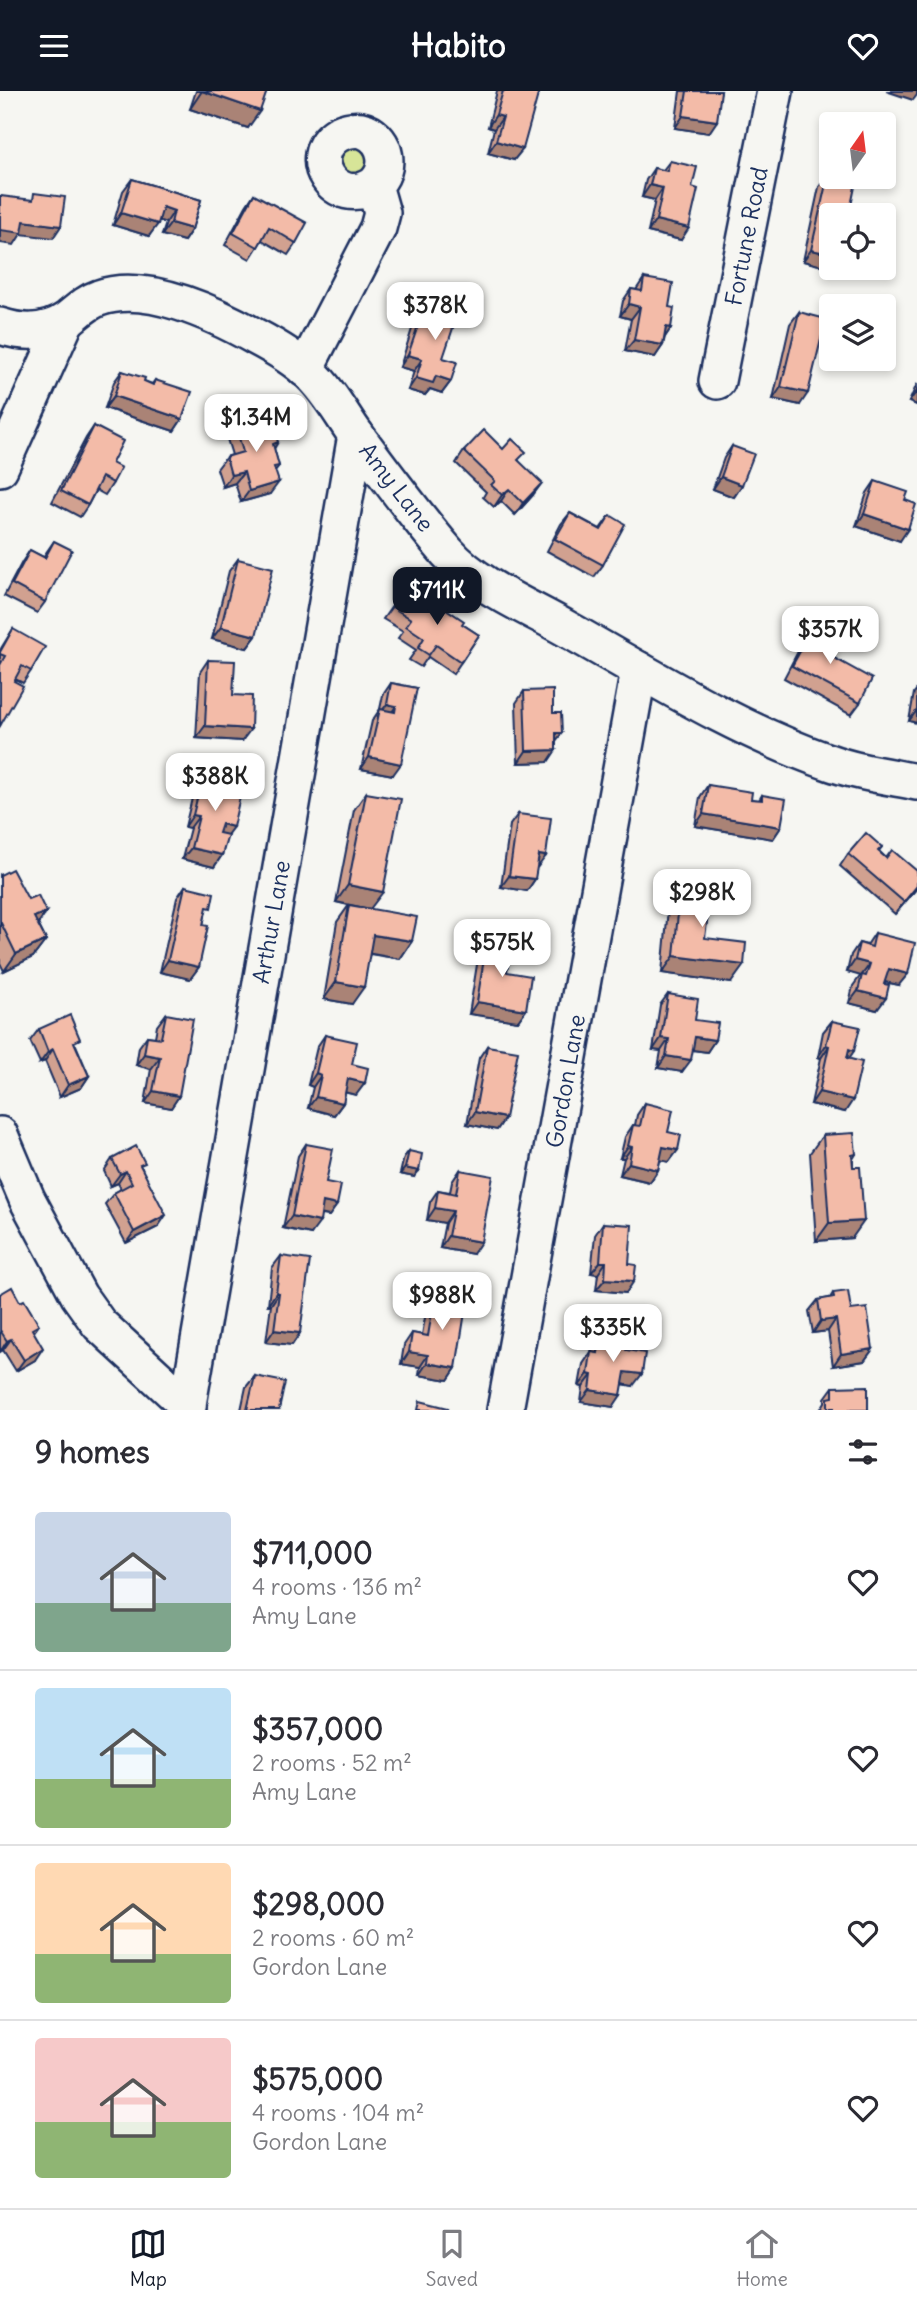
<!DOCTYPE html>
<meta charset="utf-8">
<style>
body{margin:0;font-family:Delius,sans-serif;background:#f7f7f7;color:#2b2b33;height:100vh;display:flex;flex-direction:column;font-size:26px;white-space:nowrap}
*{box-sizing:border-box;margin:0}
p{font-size:23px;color:#7c7c81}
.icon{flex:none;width:38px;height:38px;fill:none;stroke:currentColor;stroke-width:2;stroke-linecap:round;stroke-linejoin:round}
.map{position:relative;height:1319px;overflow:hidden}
.details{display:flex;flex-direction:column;background:#fff;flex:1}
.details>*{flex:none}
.needle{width:46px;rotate:14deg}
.fabs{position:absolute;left:819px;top:21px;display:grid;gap:14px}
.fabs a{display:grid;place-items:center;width:77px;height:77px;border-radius:7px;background:#fff;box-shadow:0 4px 10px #0003;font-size:35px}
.price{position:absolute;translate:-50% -60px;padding:0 16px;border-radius:14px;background:#fff;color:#222;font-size:23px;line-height:46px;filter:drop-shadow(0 2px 4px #0008)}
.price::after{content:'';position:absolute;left:50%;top:42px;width:21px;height:16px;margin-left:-10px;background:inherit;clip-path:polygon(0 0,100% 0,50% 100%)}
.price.active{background:#111827;color:#fff}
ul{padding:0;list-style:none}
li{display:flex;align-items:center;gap:21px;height:175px;padding:0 35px}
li+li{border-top:2px solid #e1e1e2}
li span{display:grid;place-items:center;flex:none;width:196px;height:140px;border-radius:7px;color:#555}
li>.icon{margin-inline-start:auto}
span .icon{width:84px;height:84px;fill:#fffc;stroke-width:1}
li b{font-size:30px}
h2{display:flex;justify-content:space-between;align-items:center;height:84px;padding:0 35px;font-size:30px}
header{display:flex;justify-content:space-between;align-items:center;height:91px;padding:0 35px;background:#111827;color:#fff;font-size:32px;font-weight:800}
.dock{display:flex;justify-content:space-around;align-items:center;height:98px;border-top:2px solid #e1e1e2;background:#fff;font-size:19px;color:#7c7c81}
.dock a{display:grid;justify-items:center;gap:4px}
.dock .active{color:#111827}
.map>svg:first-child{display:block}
.green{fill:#d7e598;stroke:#798a7b;stroke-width:2}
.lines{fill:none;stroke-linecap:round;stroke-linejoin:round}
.minor-casing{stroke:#1b2f5e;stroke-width:40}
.minor{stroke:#f6f6f2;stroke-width:35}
.wall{fill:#d1a190;stroke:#1b2f5e;stroke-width:2}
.shaded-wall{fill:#aa8376;stroke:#1b2f5e;stroke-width:2}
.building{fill:#f3bba8;stroke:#1b2f5e;stroke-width:2}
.labels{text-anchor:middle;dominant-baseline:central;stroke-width:5;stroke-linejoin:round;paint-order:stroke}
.street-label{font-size:23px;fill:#1b2f5e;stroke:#f6f6f2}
</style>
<header><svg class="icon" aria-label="menu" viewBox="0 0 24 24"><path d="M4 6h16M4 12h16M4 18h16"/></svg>Habito<svg class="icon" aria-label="heart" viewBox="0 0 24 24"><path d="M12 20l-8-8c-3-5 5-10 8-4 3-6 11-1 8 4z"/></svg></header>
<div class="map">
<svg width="917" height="1319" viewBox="0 0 917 1319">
<rect width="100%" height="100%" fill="#f6f6f2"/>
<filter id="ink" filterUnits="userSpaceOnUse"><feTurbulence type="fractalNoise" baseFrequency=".0143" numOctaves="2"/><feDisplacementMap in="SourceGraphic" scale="14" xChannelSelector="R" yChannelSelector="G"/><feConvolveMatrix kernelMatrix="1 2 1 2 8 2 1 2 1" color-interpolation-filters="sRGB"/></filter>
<g filter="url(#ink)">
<polygon class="green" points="354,49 375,71 350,91 334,64"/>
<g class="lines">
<g class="minor-casing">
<g id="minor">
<path d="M0 235C24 243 47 243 68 228 78 220 87 211 99 207 146 190 215 223 256 246 275 256 294 267 310 282 329 300 341 323 356 344 385 383 415 424 447 461 478 496 527 515 567 538 651 585 735 638 826 670 855 681 886 685 917 691"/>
<path d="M305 278 378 137 382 122 374 94C335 119 302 65 338 43 347 39 356 37 365 40 387 49 392 78 374 94"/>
<polyline points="717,290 775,0"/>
<polyline points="0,377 66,230"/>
<polyline points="0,1044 27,1108 79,1205 99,1233 188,1315"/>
<polyline points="187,1319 356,344"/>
<polyline points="505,1319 639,579"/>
</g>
</g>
<use href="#minor" class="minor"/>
</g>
<g class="wall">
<polygon points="196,0 267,0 248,37 190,18"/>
<polygon points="497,0 539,0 514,69 488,62 494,38 488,36"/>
<polygon points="680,0 721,0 709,42 675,37"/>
<polygon points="670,70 692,96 681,149 648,141 655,109 642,106 646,89 654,77 663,79"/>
<polygon points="828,84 831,124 831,177 803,170 819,96"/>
<polygon points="132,88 201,109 192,138 184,150 162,144 166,132 159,129 149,145 113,134 123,100"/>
<polygon points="254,103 296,152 288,164 262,149 250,168 225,154 246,115"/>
<polygon points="644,187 669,216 671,237 665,246 663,254 655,266 625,260 631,228 620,225 623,210 631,198 636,199"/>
<polygon points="435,207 443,267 451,290 442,302 430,298 425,304 408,299 414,280 400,276 412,238 421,226 424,227 426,219"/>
<polygon points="799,221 800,314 773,308 790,233"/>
<polygon points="122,280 144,290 152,293 155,289 182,328 174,340 105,317 114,291"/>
<polygon points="917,293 917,314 909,311"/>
<polygon points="94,335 113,392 105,404 96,399 88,414 80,426 52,411 86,347"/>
<polygon points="236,336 278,351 274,358 279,375 275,380 270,403 241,411 235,392 223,396 217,378 226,366 232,364 227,348"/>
<polygon points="732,355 742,394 734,406 713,398 724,367"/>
<polygon points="503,358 519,370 533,404 515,424 501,410 494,416 483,406 486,401 456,372 464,360"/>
<polygon points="875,390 905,409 900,450 856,435 867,402"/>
<polygon points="570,422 600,438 610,424 603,474 594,486 547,460 561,433"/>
<polygon points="54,450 45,511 37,522 4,505 22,471 30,459 43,466"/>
<polygon points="238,468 256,545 247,557 212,548 229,480"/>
<polygon points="402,501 422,514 462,533 479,544 453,583 428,566 421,576 409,569 416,559 398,547 403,540 383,528"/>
<polygon points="814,535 829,564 860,612 851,624 784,587 805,547"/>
<polygon points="13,538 31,580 23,592 15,588 0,635 0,559"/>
<polygon points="208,569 242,650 196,647 200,581"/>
<polygon points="391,592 417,597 393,684 361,678 372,630 380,618 383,604"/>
<polygon points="917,598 917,632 909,630 914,602"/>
<polygon points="524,600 553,622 548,671 518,672 516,612"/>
<polygon points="203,683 227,744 222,764 214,776 182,768 190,737 185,736 195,695"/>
<polygon points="708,694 751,708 759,709 762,704 781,736 773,748 695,735 700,706"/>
<polygon points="366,702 371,818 412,850 400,868 370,863 352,913 324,908 337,831 349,814 352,815 336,811 354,719"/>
<polygon points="518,723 535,788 527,800 501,796 510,734"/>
<polygon points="882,756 879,760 917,797 895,823 840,775 848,763"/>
<polygon points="0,784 28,808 46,821 38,833 46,849 33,866 4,880 0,872"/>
<polygon points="681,790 705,847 731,892 662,882 669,807"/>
<polygon points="185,795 205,825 203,834 199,876 190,888 160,881 177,807"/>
<polygon points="875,842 899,894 885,891 877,919 849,912 853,895 861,884 847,881 851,864 859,852 867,854"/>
<polygon points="487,849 526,919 518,930 469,923 479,861"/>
<polygon points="668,903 715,949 707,961 692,959 682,981 658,977 661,960 653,959 660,914"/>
<polygon points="166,923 179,1005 171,1017 145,1012 151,978 136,974 139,956 147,945 155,946 157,935"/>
<polygon points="832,930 845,1021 811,1013 821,967 818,966 823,941"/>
<polygon points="39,938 76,954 89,985 81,997 60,1006 45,970 40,972 30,950"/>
<polygon points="325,944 352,973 356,1004 345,1001 343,1012 334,1024 308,1017 313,996 308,994 317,956"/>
<polygon points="487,955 505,1027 497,1039 467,1033 479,967"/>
<polygon points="645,1012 668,1041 678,1059 669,1071 660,1069 658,1079 650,1091 620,1084 624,1067 620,1067 625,1046 633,1034 635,1034 637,1024"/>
<polygon points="823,1044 856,1063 853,1068 852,1147 816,1150 810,1062"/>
<polygon points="306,1053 337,1114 329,1125 321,1124 311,1143 283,1137 298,1065"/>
<polygon points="409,1060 414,1086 400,1083 404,1066"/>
<polygon points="112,1068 142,1077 158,1136 126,1152 105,1113 114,1102 121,1098 118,1092 111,1095 104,1080"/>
<polygon points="460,1079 473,1163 440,1157 445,1132 427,1129 430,1111 438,1099 450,1101 452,1091"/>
<polygon points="603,1132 629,1173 626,1202 596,1199 598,1183 591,1182 595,1144"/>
<polygon points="281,1165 300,1242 292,1254 266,1251 271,1214 268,1214 272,1177"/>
<polygon points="833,1202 851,1219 873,1258 864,1270 833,1275 828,1240 813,1242 809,1220 818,1209 830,1207"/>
<polygon points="0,1203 20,1211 39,1234 34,1241 35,1269 16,1280 3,1259 0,1261"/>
<polygon points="435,1203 456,1277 448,1289 419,1284 420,1276 401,1273 404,1254 412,1242 422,1244 427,1215"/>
<polygon points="601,1241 626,1259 633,1295 623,1293 613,1316 581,1311 583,1296 579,1295 583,1273 591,1261 593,1253"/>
<polygon points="255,1285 279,1319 241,1319 246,1296"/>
<polygon points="833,1296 868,1319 820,1319 825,1311 825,1307"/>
</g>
<g class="shaded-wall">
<polygon points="202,0 260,20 248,37 190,18"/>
<polygon points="886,0 917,0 917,4 913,9"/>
<polygon points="496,24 503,26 494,38 488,36"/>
<polygon points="683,25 717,30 709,42 675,37"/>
<polygon points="496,50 523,58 514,69 488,62"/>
<polygon points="650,94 663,97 655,109 642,106"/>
<polygon points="163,116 174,120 166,132 155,128"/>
<polygon points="121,122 158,133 149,145 113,134"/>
<polygon points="656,129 689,137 681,149 648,141"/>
<polygon points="24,130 61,135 53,147 21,143 14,154 0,152 0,139"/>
<polygon points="171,132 192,138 184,150 162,144"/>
<polygon points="811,159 831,163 831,177 803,170"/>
<polygon points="629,213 640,216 631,228 620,225"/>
<polygon points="666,236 671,237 663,249"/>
<polygon points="634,249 663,254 655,266 625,260"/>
<polygon points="408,264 422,268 414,280 400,276"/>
<polygon points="436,285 451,290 442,302 430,298 425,304 408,299 416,287"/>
<polygon points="781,296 808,302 800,314 773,308"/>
<polygon points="917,300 917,314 909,311"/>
<polygon points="114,305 182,328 174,340 105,317"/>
<polygon points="244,381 235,392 223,396 231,384"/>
<polygon points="721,386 742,394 734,406 713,398"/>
<polygon points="279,391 270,403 241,411 249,400"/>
<polygon points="542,392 533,404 515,424 523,412"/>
<polygon points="509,398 501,410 494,416 502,404"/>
<polygon points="864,423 908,438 900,450 856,435"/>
<polygon points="221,536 256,545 247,557 212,548"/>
<polygon points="387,613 396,615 388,627 378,625"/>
<polygon points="917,619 917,632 909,630"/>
<polygon points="205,635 251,638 242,650 196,647"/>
<polygon points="556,642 562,642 553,654"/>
<polygon points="556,659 548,671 518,672 526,660"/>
<polygon points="369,666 401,673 393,684 361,678"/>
<polygon points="703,723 781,736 773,748 695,735"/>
<polygon points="193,724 199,725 190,737 185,736"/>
<polygon points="222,733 233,736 224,748 213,745"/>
<polygon points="191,757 222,764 214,776 182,768"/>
<polygon points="539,764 546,765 537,777"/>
<polygon points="509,785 535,788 527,800 501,796"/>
<polygon points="348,794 383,801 370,818 336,811"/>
<polygon points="917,795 916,798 895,823 904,811"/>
<polygon points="46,821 34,838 34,826"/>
<polygon points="373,844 412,850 400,868 361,861"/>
<polygon points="46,849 33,866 4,880 16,863"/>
<polygon points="674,865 744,874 731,892 662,882"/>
<polygon points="168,869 199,876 190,888 160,881"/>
<polygon points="855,869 870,873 861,885 847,881"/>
<polygon points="889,878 908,883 899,894 880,890"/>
<polygon points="336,891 364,896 352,913 324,908"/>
<polygon points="858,900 886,907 877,919 849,912"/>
<polygon points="477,911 526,919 518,930 469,923"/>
<polygon points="695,946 715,949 707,961 686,958"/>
<polygon points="661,947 669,948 661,960 653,959"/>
<polygon points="826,954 829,955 821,967 818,966"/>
<polygon points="53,958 45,970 40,972 48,961"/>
<polygon points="849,958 854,960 846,972"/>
<polygon points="144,963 160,966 151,978 136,974"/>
<polygon points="666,965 691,969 682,981 658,977"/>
<polygon points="316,982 321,984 313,996 308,994"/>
<polygon points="89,985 81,997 60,1006 68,994"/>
<polygon points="348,988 365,992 356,1004 340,1000"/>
<polygon points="153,1000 179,1005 171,1017 145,1012"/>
<polygon points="819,1001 853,1009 845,1021 811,1013"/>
<polygon points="316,1006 343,1012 334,1024 308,1017"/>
<polygon points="475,1021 505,1027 497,1039 467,1033"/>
<polygon points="628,1055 632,1056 624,1067 620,1067"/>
<polygon points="663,1056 678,1059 669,1071 655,1068"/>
<polygon points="629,1072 658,1079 650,1091 620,1084"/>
<polygon points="405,1077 419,1080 414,1086 400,1083"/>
<polygon points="126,1080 118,1092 111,1095 120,1083"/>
<polygon points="323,1111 337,1114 329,1125 315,1122"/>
<polygon points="435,1117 453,1120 445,1132 427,1129"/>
<polygon points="166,1124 158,1136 126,1152 134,1141"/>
<polygon points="292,1125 320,1131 311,1143 283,1137"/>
<polygon points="864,1130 852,1147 816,1150 829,1132"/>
<polygon points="448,1145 481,1151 473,1163 440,1157"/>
<polygon points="600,1171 606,1171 598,1183 591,1182"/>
<polygon points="605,1188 634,1190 626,1202 596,1199"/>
<polygon points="276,1202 279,1202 271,1214 268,1214"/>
<polygon points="836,1228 828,1240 813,1242 821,1230"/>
<polygon points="274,1239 300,1242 292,1254 266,1251"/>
<polygon points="11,1248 3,1259 0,1261 7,1250"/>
<polygon points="43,1257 35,1269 16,1280 24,1269"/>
<polygon points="873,1258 864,1270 833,1275 841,1263"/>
<polygon points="409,1261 428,1264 420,1276 401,1273"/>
<polygon points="427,1272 456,1277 448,1289 419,1284"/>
<polygon points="625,1281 642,1283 633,1295 617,1292"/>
<polygon points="588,1283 592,1284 583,1296 579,1295"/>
<polygon points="590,1299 621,1304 613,1316 581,1311"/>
</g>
<g class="building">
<polygon points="202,0 267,0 260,20"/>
<polygon points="503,0 539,0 523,58 496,50 503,26 496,24"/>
<polygon points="687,0 721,0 717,30 683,25"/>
<polygon points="670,70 697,76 692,96 698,98 689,137 656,129 663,97 650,94 654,77 667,80"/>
<polygon points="828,84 831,85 831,86 856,91 849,124 831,124 831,163 811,159"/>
<polygon points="132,88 201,109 192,138 171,132 174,120 163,116 158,133 121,122"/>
<polygon points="34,102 65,106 61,135 24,130 22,142 0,139 0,105 33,109"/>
<polygon points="254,103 307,132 296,152 269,136 258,156 233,142"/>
<polygon points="644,187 673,192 669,216 674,217 671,237 666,236 663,254 634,249 640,216 629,213 631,198 642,200"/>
<polygon points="435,207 460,216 443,267 457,271 451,290 436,285 433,292 416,287 422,268 408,264 421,226 428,228"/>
<polygon points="799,221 826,228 808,302 781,296"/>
<polygon points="122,280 145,287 144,290 153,294 155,289 192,301 182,328 114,305"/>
<polygon points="270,325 278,351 273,353 279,375 274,376 279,391 249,400 244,381 231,384 226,366 243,361 236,336"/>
<polygon points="94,335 123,350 112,372 121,377 113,392 102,386 88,414 61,400"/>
<polygon points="484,339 503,358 512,348 526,361 518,369 542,392 523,412 509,398 502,404 491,394 495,390 464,360"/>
<polygon points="732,355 754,363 742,394 721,386"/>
<polygon points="875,390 908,401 905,409 916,413 908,438 864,423"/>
<polygon points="570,422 601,439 610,424 625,433 603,474 555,448"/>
<polygon points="54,450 72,459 45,511 12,493 30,459 45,467"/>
<polygon points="238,468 273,477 256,545 221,536"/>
<polygon points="402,501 422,514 425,509 441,519 443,516 464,530 462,533 479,544 461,571 436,554 429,564 418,557 424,547 406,535 411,528 392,516"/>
<polygon points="814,535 837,548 829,564 872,588 860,612 792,575"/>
<polygon points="13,538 45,556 31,580 22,575 14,590 23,595 0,635 0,574 5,565 0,563 0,561"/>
<polygon points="208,569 235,570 233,604 252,605 251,638 205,635"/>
<polygon points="391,592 417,597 401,673 369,666 380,618 395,621 396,615 387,613"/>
<polygon points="553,599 553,622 561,622 562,642 556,642 556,659 526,660 524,600"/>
<polygon points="203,683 243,693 233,736 222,733 219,742 228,744 222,764 191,757 199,725 193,724"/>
<polygon points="708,694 752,701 751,708 762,709 762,704 786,708 781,736 703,723"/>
<polygon points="366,702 401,708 383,801 348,794"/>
<polygon points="518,723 551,727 546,765 539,764 535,788 509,785"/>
<polygon points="866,742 882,756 878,760 886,767 892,759 917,780 917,795 904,811 848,763"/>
<polygon points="12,778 28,808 38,804 46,821 34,826 46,849 16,863 0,830 0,784"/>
<polygon points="681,790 712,794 705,847 746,852 744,874 674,865"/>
<polygon points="185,795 214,802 211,817 207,816 203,834 208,835 199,876 168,869"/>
<polygon points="349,814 417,826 412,850 373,844 364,896 336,891"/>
<polygon points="875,842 915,852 908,883 889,878 884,893 889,894 886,907 858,900 862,884 866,885 870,873 855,869 859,852 872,856"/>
<polygon points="487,849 512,853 507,881 531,885 526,919 477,911"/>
<polygon points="668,903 698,908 695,929 718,932 715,949 695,946 691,969 666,965 669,948 661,947"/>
<polygon points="166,923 193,928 179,1005 153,1000 160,966 144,963 147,945 161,947"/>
<polygon points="70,924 80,948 74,951 89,985 68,994 53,958 48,961 39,938"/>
<polygon points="832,930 860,936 854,960 849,958 847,967 862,971 853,1009 819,1001 829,955 826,954"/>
<polygon points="325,944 357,951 352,973 368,977 365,992 348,988 343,1012 316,1006 321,984 316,982"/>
<polygon points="487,955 518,960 505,1027 475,1021"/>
<polygon points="645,1012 673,1019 668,1041 681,1044 678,1059 663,1056 658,1079 629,1072 632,1056 628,1055 633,1034 640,1035"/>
<polygon points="854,1042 856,1063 852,1064 853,1076 860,1076 864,1130 829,1132 823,1044"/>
<polygon points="306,1053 333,1058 326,1091 341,1094 337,1114 323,1111 320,1131 292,1125"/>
<polygon points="136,1055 145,1072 140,1074 166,1124 134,1141 114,1102 132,1092 126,1080 120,1083 112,1068"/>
<polygon points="409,1060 422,1063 419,1080 405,1077"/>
<polygon points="460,1079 493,1085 481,1151 448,1145 453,1120 435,1117 438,1099 456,1103"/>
<polygon points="603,1132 632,1134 629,1173 636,1174 634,1190 605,1188 606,1171 600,1171"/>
<polygon points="281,1165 310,1169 300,1242 274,1239 279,1202 276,1202"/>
<polygon points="12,1196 20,1211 24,1209 39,1234 32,1238 43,1257 24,1269 11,1248 7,1250 0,1239 0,1203"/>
<polygon points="848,1200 851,1219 867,1217 873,1258 841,1263 836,1228 821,1230 818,1209 834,1206 833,1202"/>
<polygon points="435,1203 467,1209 456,1277 427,1272 428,1264 409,1261 412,1242 428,1245"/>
<polygon points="601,1241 628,1245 626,1259 645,1262 642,1283 625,1281 621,1304 590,1299 592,1284 588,1283 591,1261 598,1262"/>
<polygon points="255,1285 285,1291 279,1319 247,1319"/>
<polygon points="868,1295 868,1319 834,1319 834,1317 828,1317 828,1307 833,1306 833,1296"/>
<polygon points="420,1310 448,1317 447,1319 418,1319"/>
</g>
</g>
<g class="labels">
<g class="street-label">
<text transform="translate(746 145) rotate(-79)">Fortune Road</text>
<text transform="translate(397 396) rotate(52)">Amy Lane</text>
<text transform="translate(271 831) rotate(-80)">Arthur Lane</text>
<text transform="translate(565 990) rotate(-80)">Gordon Lane</text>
</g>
</g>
</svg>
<div class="fabs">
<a><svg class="needle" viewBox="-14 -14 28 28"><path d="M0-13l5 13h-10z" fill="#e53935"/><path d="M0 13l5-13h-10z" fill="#7c7c81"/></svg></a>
<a><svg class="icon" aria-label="locate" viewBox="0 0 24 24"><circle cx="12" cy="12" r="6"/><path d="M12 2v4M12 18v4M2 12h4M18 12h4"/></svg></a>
<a><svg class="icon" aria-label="layers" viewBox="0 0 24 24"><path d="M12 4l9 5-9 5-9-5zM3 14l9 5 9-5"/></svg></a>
</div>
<b class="price" style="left:435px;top:251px">$378K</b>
<b class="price" style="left:256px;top:363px">$1.34M</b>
<b class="price active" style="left:437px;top:536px">$711K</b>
<b class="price" style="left:830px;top:575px">$357K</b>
<b class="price" style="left:215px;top:722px">$388K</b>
<b class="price" style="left:702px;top:838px">$298K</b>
<b class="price" style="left:502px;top:888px">$575K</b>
<b class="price" style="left:442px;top:1241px">$988K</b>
<b class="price" style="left:613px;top:1273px">$335K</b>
</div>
<section class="details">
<h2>9 homes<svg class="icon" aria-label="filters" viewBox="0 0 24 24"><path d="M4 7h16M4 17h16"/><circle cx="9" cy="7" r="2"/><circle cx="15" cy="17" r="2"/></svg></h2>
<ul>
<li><span style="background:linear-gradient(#c9d6e8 65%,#7fa58c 0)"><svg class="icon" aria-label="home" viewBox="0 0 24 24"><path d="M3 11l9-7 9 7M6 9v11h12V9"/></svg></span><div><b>$711,000</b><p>4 rooms · 136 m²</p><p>Amy Lane</p></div><svg class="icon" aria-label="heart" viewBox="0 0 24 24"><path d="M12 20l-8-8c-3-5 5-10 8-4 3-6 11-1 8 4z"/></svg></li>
<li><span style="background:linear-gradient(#bfe0f5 65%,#8fb573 0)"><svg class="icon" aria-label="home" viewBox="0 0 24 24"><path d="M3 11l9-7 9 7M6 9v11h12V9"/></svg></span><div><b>$357,000</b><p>2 rooms · 52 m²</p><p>Amy Lane</p></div><svg class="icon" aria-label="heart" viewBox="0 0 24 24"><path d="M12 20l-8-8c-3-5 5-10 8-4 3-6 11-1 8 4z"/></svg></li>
<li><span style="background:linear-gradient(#ffd9b3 65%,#8fb573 0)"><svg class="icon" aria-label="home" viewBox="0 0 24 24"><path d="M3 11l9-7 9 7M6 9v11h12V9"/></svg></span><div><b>$298,000</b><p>2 rooms · 60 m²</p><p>Gordon Lane</p></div><svg class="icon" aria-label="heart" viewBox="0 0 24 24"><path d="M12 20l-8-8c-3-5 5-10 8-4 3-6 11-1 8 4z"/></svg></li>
<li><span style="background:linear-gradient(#f6c9c9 60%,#8fb573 0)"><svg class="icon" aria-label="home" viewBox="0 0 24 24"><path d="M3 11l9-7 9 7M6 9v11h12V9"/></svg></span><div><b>$575,000</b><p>4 rooms · 104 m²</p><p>Gordon Lane</p></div><svg class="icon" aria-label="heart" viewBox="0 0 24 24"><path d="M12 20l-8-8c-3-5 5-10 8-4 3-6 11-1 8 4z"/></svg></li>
</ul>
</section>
<nav class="dock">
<a class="active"><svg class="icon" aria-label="map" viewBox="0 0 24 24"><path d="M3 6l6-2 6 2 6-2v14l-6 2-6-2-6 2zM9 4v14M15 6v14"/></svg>Map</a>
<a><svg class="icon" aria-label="saved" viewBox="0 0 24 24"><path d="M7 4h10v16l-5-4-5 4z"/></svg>Saved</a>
<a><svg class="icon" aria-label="home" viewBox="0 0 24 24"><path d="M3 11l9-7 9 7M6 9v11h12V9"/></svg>Home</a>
</nav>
